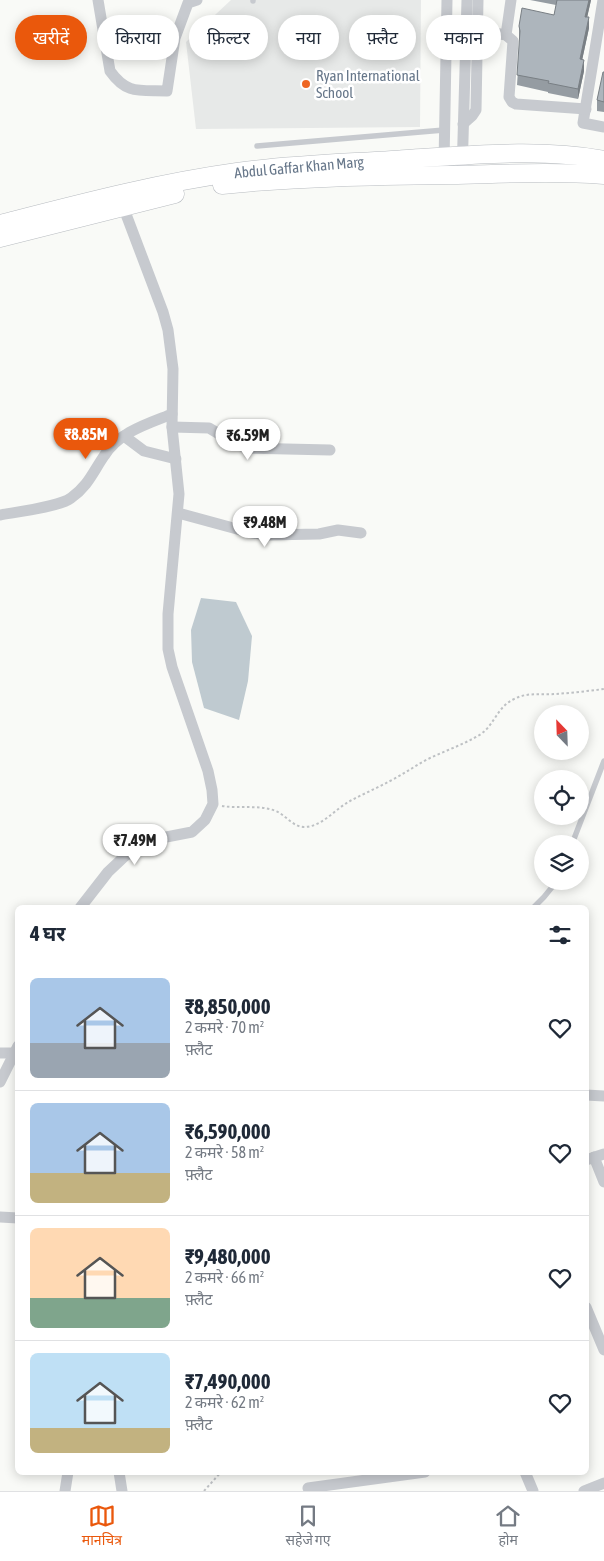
<!DOCTYPE html>
<html lang="hi">
<meta charset="utf-8">
<style>
body{margin:0;font-family:"Asap Condensed","Noto Sans Devanagari",sans-serif;background:#f6f6f7;color:#1f2937;height:100vh;display:flex;flex-direction:column;font-size:19px;white-space:nowrap}
*{box-sizing:border-box;margin:0}
p{font-size:16px;color:#747a83}
.icon{flex:none;width:28px;height:28px;fill:none;stroke:currentColor;stroke-width:2;stroke-linecap:round;stroke-linejoin:round}
.map{position:relative;flex:1;overflow:hidden}
.details{position:absolute;left:15px;top:905px;width:574px;height:570px;display:flex;flex-direction:column;background:#fff;border-radius:8px;box-shadow:0 2px 12px #0003}
.details>*{flex:none}
.guide{position:absolute;left:15px;top:15px;width:575px;height:45px;display:flex;gap:10px}
.needle{width:32px;rotate:337deg}
.buttons{position:absolute;left:534px;top:705px;display:grid;gap:10px}
.buttons a{display:grid;place-items:center;width:55px;height:55px;border-radius:50%;background:#fff;box-shadow:0 2px 12px #0003;font-size:25px}
.price{position:absolute;translate:-50% -42px;padding:0 11px;border-radius:18px;background:#fff;color:#222;font-size:16px;line-height:32px;filter:drop-shadow(0 1px 2px #0008)}
.price::after{content:'';position:absolute;left:50%;top:30px;width:15px;height:11px;margin-left:-8px;background:inherit;clip-path:polygon(0 0,100% 0,50% 100%)}
.price.selected{background:#ea580c;color:#fff}
ul{padding:0;list-style:none}
li{display:flex;align-items:center;gap:15px;height:125px;padding:0 15px}
li+li{border-top:1px solid #e0e1e3}
li span{display:grid;place-items:center;flex:none;width:140px;height:100px;border-radius:8px;color:#555}
li>.icon{margin-inline-start:auto}
span .icon{width:60px;height:60px;fill:#fffc;stroke-width:1}
li b{font-size:21px}
h2{display:flex;justify-content:space-between;align-items:center;height:60px;padding:0 15px;font-size:21px}
.tag{padding:0 18px;border-radius:22px;background:#fff;box-shadow:0 2px 12px #0003;font-size:18px;line-height:45px}
.tag.selected{background:#ea580c;color:#fff}
.tabs{display:flex;justify-content:space-around;align-items:center;height:70px;border-top:1px solid #e0e1e3;background:#fff;font-size:14px;color:#747a83}
.tabs a{display:grid;justify-items:center;gap:2px}
.tabs .selected{color:#ea580c}
.map>svg:first-child{display:block}
.built{fill:#e7e9e8}
.water{fill:#bfcad0}
.lines{fill:none;stroke-linecap:round;stroke-linejoin:round}
.primary-casing{stroke:#b8bcc1;stroke-width:19}
.path{stroke:#bec1c4;stroke-width:2;stroke-dasharray:2.5 2.5;stroke-linecap:butt}
.lane{stroke:#c7cacf;stroke-width:5.5}
.street{stroke:#c7cacf;stroke-width:11}
.primary{stroke:#fff;stroke-width:18}
.wall{fill:#959ca2}
.shaded-wall{fill:#797f84}
.building{fill:#adb5bc;stroke:#797f84}
.poi-dot{fill:#ee6623;stroke:#fff;stroke-width:2}
.labels{text-anchor:middle;dominant-baseline:central;stroke-width:5;stroke-linejoin:round;paint-order:stroke}
.poi-label{font-size:15px;fill:#67778a;stroke:#fff;text-anchor:start}
.street-label{font-size:15px;fill:#67778a;stroke:#fff}
</style>
<div class="map">
<svg width="604" height="1491" viewBox="0 0 604 1491">
<rect width="100%" height="100%" fill="#f9faf7"/>
<polygon class="built" points="231,0 421,0 420,127 196,129 186,42"/>
<polygon class="water" points="201,598 236,602 252,636 248,681 239,720 204,708 192,662 191,630"/>
<g class="lines">
<g class="primary-casing">
<g id="primary">
<path d="M222 185C298 177 375 176 451 175 502 174 553 171 604 175"/>
<path d="M0 224C78 204 157 183 237 172 293 164 351 163 407 159 470 155 543 148 604 160"/>
<polyline points="0,238 175,194"/>
</g>
</g>
<g class="path">
<path d="M222 806C240 809 261 804 278 812 287 817 294 827 304 827 322 827 335 809 350 801 363 794 377 788 390 781 404 774 416 765 430 758 447 750 465 744 481 734 495 724 497 707 514 699 527 692 541 695 555 694 571 693 588 691 604 689"/>
<polyline points="204,1491 221,1472"/>
</g>
<g class="lane">
<polyline points="253,1 253,0"/>
<polyline points="257,146 444,130"/>
<polyline points="572,844 604,761"/>
<polyline points="533,908 544,897 557,881"/>
</g>
<g class="street">
<path d="M98 0 110 71C127 95 140 90 167 91L175 38 188 3 197 0"/>
<polyline points="603,0 583,123 604,127"/>
<polyline points="477,30 506,35 513,41 509,97 512,102 516,104 586,109"/>
<polyline points="506,35 511,0"/>
<polyline points="463,124 472,116 476,110 478,0"/>
<polyline points="444,163 447,0"/>
<polyline points="462,174 467,0"/>
<polyline points="172,427 209,428 236,444 248,448 330,450"/>
<polyline points="124,436 144,451 176,459"/>
<polyline points="178,513 248,532 266,535 319,534 338,530 361,533"/>
<path d="M0 515C17 512 59 507 71 498 88 486 93 472 104 456 119 432 147 424 172 414"/>
<polyline points="80,908 108,872 125,856 156,839 192,832 205,820 213,804 212,790 208,771 172,667 168,649 168,614 179,494 172,427 173,369 168,330 163,312 121,201"/>
<polyline points="0,1053 15,1053"/>
<polyline points="0,1082 18,1046"/>
<polyline points="586,1095 604,1096"/>
<polyline points="594,1157 604,1182"/>
<polyline points="586,1160 604,1154"/>
<polyline points="0,1217 18,1218"/>
<polyline points="586,1307 604,1350"/>
<polyline points="119,1472 122,1491"/>
<polyline points="525,1472 533,1491"/>
<polyline points="308,1488 425,1472"/>
<polyline points="65,1491 68,1472"/>
<polyline points="584,1491 604,1483"/>
</g>
<use href="#primary" class="primary"/>
</g>
<g class="wall">
<polygon points="530,0 591,0 587,17 589,28 582,60 584,71 578,99 548,93 548,92 517,85 520,40 519,36 519,26 554,15 556,5"/>
<polygon points="604,72 604,112 597,111 597,100"/>
</g>
<g class="shaded-wall">
<polygon points="589,0 591,0 585,27 585,17"/>
<polygon points="589,17 589,28 580,70 580,59"/>
<polygon points="584,60 584,71 578,99 578,89"/>
</g>
<g class="building">
<polygon points="557,0 589,0 585,17 589,17 580,59 584,60 578,89 548,83 549,81 517,75 520,31 519,26 522,8 554,15"/>
<polygon points="603,72 604,72 604,102 597,100"/>
</g>
<circle class="poi-dot" cx="306" cy="84" r="5"/>
<g class="labels">
<g class="poi-label">
<text x="316" y="75">Ryan International<tspan x="316" dy="17">School</tspan></text>
</g>
<g class="street-label">
<text transform="translate(299 167) rotate(-5)">Abdul Gaffar Khan Marg</text>
</g>
</g>
</svg>
<div class="buttons">
<a><svg class="needle" viewBox="-14 -14 28 28"><path d="M0-13l5 13h-10z" fill="#e53935"/><path d="M0 13l5-13h-10z" fill="#747a83"/></svg></a>
<a><svg class="icon" aria-label="locate" viewBox="0 0 24 24"><circle cx="12" cy="12" r="6"/><path d="M12 2v4M12 18v4M2 12h4M18 12h4"/></svg></a>
<a><svg class="icon" aria-label="layers" viewBox="0 0 24 24"><path d="M12 4l9 5-9 5-9-5zM3 14l9 5 9-5"/></svg></a>
</div>
<b class="price selected" style="left:86px;top:460px">₹8.85M</b>
<b class="price" style="left:248px;top:461px">₹6.59M</b>
<b class="price" style="left:265px;top:548px">₹9.48M</b>
<b class="price" style="left:135px;top:866px">₹7.49M</b>
<div class="guide">
<a class="tag selected">खरीदें</a>
<a class="tag">किराया</a>
<a class="tag">फ़िल्टर</a>
<a class="tag">नया</a>
<a class="tag">फ़्लैट</a>
<a class="tag">मकान</a>
</div>
<section class="details">
<h2>4 घर<svg class="icon" aria-label="filters" viewBox="0 0 24 24"><path d="M4 7h16M4 17h16"/><circle cx="9" cy="7" r="2"/><circle cx="15" cy="17" r="2"/></svg></h2>
<ul>
<li><span style="background:linear-gradient(#a9c7e8 65%,#9aa5b1 0)"><svg class="icon" aria-label="home" viewBox="0 0 24 24"><path d="M3 11l9-7 9 7M6 9v11h12V9"/></svg></span><div><b>₹8,850,000</b><p>2 कमरे · 70 m²</p><p>फ़्लैट</p></div><svg class="icon" aria-label="heart" viewBox="0 0 24 24"><path d="M12 20l-8-8c-3-5 5-10 8-4 3-6 11-1 8 4z"/></svg></li>
<li><span style="background:linear-gradient(#a9c7e8 70%,#c2b280 0)"><svg class="icon" aria-label="home" viewBox="0 0 24 24"><path d="M3 11l9-7 9 7M6 9v11h12V9"/></svg></span><div><b>₹6,590,000</b><p>2 कमरे · 58 m²</p><p>फ़्लैट</p></div><svg class="icon" aria-label="heart" viewBox="0 0 24 24"><path d="M12 20l-8-8c-3-5 5-10 8-4 3-6 11-1 8 4z"/></svg></li>
<li><span style="background:linear-gradient(#ffd9b3 70%,#7fa58c 0)"><svg class="icon" aria-label="home" viewBox="0 0 24 24"><path d="M3 11l9-7 9 7M6 9v11h12V9"/></svg></span><div><b>₹9,480,000</b><p>2 कमरे · 66 m²</p><p>फ़्लैट</p></div><svg class="icon" aria-label="heart" viewBox="0 0 24 24"><path d="M12 20l-8-8c-3-5 5-10 8-4 3-6 11-1 8 4z"/></svg></li>
<li><span style="background:linear-gradient(#bfe0f5 75%,#c2b280 0)"><svg class="icon" aria-label="home" viewBox="0 0 24 24"><path d="M3 11l9-7 9 7M6 9v11h12V9"/></svg></span><div><b>₹7,490,000</b><p>2 कमरे · 62 m²</p><p>फ़्लैट</p></div><svg class="icon" aria-label="heart" viewBox="0 0 24 24"><path d="M12 20l-8-8c-3-5 5-10 8-4 3-6 11-1 8 4z"/></svg></li>
</ul>
</section>
</div>
<nav class="tabs">
<a class="selected"><svg class="icon" aria-label="map" viewBox="0 0 24 24"><path d="M3 6l6-2 6 2 6-2v14l-6 2-6-2-6 2zM9 4v14M15 6v14"/></svg>मानचित्र</a>
<a><svg class="icon" aria-label="saved" viewBox="0 0 24 24"><path d="M7 4h10v16l-5-4-5 4z"/></svg>सहेजे गए</a>
<a><svg class="icon" aria-label="home" viewBox="0 0 24 24"><path d="M3 11l9-7 9 7M6 9v11h12V9"/></svg>होम</a>
</nav>
